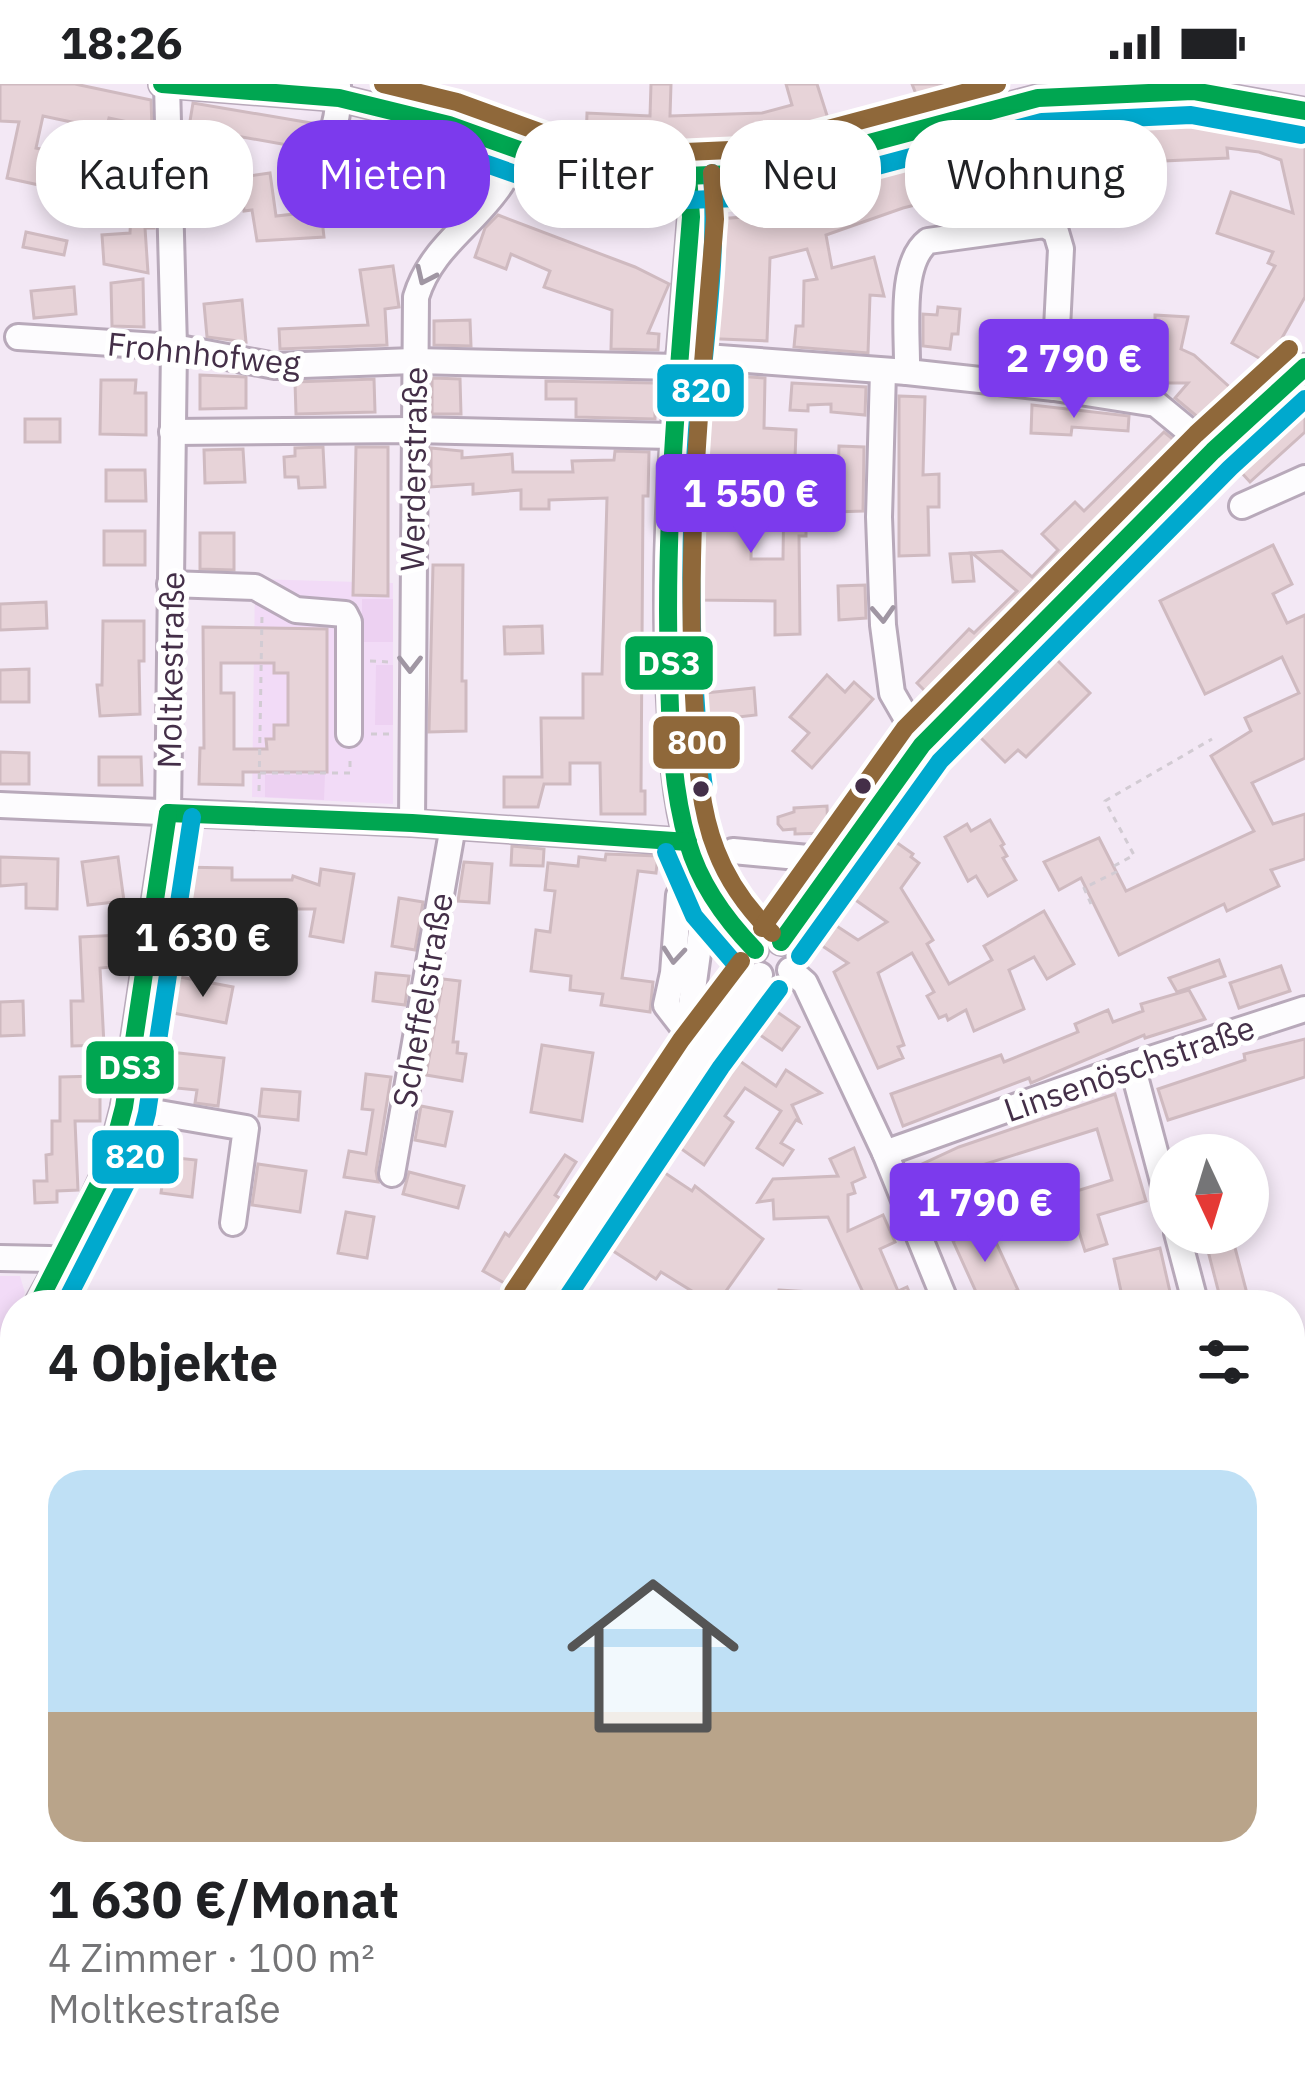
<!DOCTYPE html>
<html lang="de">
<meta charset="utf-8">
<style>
body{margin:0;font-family:"IBM Plex Sans",sans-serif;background:#f2f2f2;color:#202124;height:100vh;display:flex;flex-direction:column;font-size:45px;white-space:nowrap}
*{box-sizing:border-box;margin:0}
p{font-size:39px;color:#757577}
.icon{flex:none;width:66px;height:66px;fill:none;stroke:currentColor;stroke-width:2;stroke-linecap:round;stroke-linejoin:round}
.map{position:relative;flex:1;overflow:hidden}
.panel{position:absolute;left:0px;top:1206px;width:1305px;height:807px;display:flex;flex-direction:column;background:#fff;border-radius:48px 48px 0 0;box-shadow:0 6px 18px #0003}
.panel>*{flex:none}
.banner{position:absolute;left:36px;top:36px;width:1233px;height:108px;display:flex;gap:24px}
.needle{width:78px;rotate:176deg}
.controls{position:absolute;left:1149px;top:1050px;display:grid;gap:24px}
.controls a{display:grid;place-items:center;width:120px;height:120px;border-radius:50%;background:#fff;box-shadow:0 6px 18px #0003;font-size:60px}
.price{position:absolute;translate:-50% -102px;padding:0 27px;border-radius:12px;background:#7c3aed;color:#fff;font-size:39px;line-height:78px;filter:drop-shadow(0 3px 6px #0008)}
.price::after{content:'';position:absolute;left:50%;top:72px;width:36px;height:27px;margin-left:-18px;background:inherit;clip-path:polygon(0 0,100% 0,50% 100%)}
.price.selected{background:#222;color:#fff}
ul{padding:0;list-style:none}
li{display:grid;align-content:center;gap:24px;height:636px;padding:0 48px}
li+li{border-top:3px solid #e0e0e0}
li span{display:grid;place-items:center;height:372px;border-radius:36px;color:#555}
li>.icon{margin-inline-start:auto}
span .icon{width:216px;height:216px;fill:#fffc;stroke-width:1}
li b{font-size:51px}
h2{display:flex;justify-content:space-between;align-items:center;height:144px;padding:0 48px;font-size:51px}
.chip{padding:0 42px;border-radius:48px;background:#fff;box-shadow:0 6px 18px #0003;font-size:42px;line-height:108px}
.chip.selected{background:#7c3aed;color:#fff}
.status{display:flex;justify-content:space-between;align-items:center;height:84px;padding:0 60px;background:#fff;direction:ltr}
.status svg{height:33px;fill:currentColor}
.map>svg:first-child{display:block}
.built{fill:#f2dbf7}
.green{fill:#edd1f2}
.building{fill:#e7d3d8;stroke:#cfbac0;stroke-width:3;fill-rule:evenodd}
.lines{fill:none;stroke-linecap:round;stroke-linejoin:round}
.minor-casing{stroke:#b8a9ba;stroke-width:30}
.major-casing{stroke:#b8a9ba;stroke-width:39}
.path{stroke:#d2cbd3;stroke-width:3;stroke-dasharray:6 6;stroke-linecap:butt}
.minor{stroke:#fdfcfe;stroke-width:24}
.major{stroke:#fdfcfe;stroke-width:33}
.bus-1-casing{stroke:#fff;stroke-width:27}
.bus-2-casing{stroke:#fff;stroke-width:27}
.bus-3-casing{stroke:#fff;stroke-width:27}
.bus-1{stroke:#00a651;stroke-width:18}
.bus-2{stroke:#00a9ce;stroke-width:18}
.bus-3{stroke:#8f683a;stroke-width:18}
.oneway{stroke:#a096a3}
.bus-dot{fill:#442f48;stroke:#fff;stroke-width:4.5}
.labels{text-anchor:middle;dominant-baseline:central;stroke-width:10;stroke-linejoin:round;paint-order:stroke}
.street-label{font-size:33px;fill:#442f48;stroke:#fff}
.line-badge{stroke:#fff;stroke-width:4.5}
.badge-label{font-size:33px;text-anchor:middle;font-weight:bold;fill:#fff}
</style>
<div class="status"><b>18:26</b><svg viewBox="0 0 49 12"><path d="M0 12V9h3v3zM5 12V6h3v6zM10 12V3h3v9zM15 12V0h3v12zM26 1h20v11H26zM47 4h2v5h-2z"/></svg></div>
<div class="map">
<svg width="1305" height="2011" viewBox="0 0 1305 2011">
<rect width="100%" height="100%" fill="#f3e8f5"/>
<g class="built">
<polygon points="255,495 393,499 393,720 252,713"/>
<polygon points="0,1192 20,1192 25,1209 19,1221 15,1221 0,1259"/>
<polygon points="15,1651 15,1998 338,1998 339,2011 0,2011 0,1661"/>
</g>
<g class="green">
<rect x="362" y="515" width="31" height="43"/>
<polygon points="376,581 393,581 393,641 375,641"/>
<polygon points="325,690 324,716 265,713 265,691"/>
<polygon points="812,1998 1196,1998 1201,2011 814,2011"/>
</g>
<g class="building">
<path d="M0 0H75L151 16 152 43 109 34 89 112 7 94 19 38 0 37ZM43 32 76 39 69 71 36 64Z"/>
<polygon points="651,0 671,0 670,32 762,29 792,21 786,0 817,0 831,44 766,61 651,64 586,60 587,29 650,32"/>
<polygon points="912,0 984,0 984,1 922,25"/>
<polygon points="193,19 317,40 310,65 220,49 222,82 229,82 229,95 270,89 276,132 321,127 324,153 257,157 252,126 244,127 243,117 190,120 189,43"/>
<polygon points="1246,33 1281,39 1305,55 1305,213 1268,279 1232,259 1275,182 1268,179 1273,168 1217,149 1231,108 1293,129 1281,76 1259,68 1227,64 1228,74 1142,78 1144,105 1129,106 1127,78 1090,80 1004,105 975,106 903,124 826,151 832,184 874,173 884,212 870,211 868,269 794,263 796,242 803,242 804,197 817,195 807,165 770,174 767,257 697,254 701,218 713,219 716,135 760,132 813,118 808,100 951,60 1018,46 1089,39"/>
<polygon points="350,46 370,46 369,59 419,61 418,67 470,68 469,102 417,101 417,105 335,100 340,79 365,76 343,71"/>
<polygon points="132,105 142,105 144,127 154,127 154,144 145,144 148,189 104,180 102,151 130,149"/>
<polygon points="498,131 635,183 669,200 648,249 659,250 658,266 611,265 612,226 544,203 550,187 511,170 506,185 475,173 485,144"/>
<polygon points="26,148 67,157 64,171 23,163"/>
<polygon points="393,182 399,223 385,225 387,261 280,265 279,245 368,241 360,186"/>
<polygon points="143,195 144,243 112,242 111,199"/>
<polygon points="74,203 76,230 34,234 31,207"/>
<polygon points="242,216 246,258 207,253 204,220"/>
<polygon points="938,223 960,225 958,250 952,250 950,265 923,262 923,230 937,231"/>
<polygon points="1155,231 1188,233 1181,265 1194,271 1244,316 1212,345 1175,314 1188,299 1131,299 1078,291 1078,274 1128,275 1128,261 1155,262"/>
<polygon points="470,236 471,262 434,261 434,237"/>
<polygon points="983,240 1018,241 1017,271 1039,272 1038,286 1017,283 1017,276 981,275"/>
<polygon points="695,289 765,294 764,344 796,346 795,375 689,372"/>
<polygon points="200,291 246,293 246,324 200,325"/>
<polygon points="432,294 460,295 461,330 432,330"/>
<polygon points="374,295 375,328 296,330 295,298"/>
<polygon points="101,296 136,296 135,309 146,309 146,351 100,350"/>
<polygon points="546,297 655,299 655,335 576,333 576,315 546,315"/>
<polygon points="792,299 866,303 865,331 831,328 831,320 808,321 808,327 790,326"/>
<polygon points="1305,308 1305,348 1250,398 1230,376"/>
<polygon points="899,312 925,313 923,391 939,390 939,423 928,423 929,471 899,472"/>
<polygon points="1032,321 1129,332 1128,347 1072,343 1071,351 1031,349"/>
<rect x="25" y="335" width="35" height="23"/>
<polygon points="1164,348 1189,368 1107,451 1101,444 1069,476 1075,483 939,621 917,599 969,545 974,549 1017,507 972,469 1002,467 1032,493 1058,466 1042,450 1075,418 1084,427"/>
<polygon points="839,362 864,363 863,427 835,428 834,396 838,396"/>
<polygon points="323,363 325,403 299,404 298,393 285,393 284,373 295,372 295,364"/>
<polygon points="356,363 388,363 388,512 353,511"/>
<polygon points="431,364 462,367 462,374 512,370 513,388 573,388 572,377 614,376 615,367 649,368 648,412 643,412 641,707 645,707 645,730 601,730 600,679 570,679 570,700 544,700 538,723 504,723 504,693 542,693 541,634 583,634 583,590 602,590 607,414 549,416 549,425 521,425 521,406 473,410 473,400 431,403"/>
<polygon points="243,365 245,398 205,399 204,366"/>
<polygon points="106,386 145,386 146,417 106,417"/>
<polygon points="784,399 806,400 806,452 799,452 800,550 775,551 775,517 697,516 699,411 752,412 751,475 783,475"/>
<rect x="104" y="447" width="41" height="34"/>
<polygon points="200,449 234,449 234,486 200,485"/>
<polygon points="1273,461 1292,500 1273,510 1287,539 1305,531 1305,674 1252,699 1273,740 1305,730 1305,775 1271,786 1279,802 1227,827 1224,820 1119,871 1081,794 1059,806 1044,778 1099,754 1126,807 1254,747 1211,672 1251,647 1245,634 1299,609 1282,573 1205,610 1160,517"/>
<polygon points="971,469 974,497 953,498 950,470"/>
<polygon points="433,481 463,481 462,597 466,597 466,647 429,648"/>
<polygon points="865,501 866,534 839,536 838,502"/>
<polygon points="46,518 47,544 0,546 0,520"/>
<polygon points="103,537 144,537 144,577 139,577 140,630 100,632 97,601 102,601"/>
<polygon points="542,542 543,569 505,570 504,543"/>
<path d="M203 543 327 545V688H243V701L199 700 200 664H204ZM221 579H274V589H288V641H274V655H266L267 665H234V609H221Z"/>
<polygon points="1052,571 1090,609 1026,673 1018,666 1005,678 975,648"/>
<polygon points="29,585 29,618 0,618 0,586"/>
<polygon points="827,591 845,608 854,598 873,615 812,684 793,667 809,649 790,633"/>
<polygon points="754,604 756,631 729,634 733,666 701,670 695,610"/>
<polygon points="0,668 29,669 29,700 0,700"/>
<polygon points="99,673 141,673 142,701 99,701"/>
<polygon points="827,722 828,749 795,750 795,745 783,746 778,740 778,733 794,728 794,724"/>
<polygon points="990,736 1004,760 1001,762 1007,772 1003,774 1016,796 988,812 976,792 968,797 945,753 967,740 971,747"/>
<polygon points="883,754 890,759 893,756 913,770 911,773 919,779 901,804 933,856 927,860 949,900 992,876 984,862 1044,827 1074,880 1047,895 1034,873 1009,886 1024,925 974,947 966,926 948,936 946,931 939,934 927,912 934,908 912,869 878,889 904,961 898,963 903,974 878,984 834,888 848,879 809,853 823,833 858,856 887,838 847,810"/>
<polygon points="512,762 544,765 543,782 511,781"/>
<polygon points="606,770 658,772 656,789 638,787 622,894 653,898 650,928 601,921 603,910 570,906 571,892 531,887 536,846 550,848 555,807 545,806 548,779 578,782 579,773 605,776"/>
<polygon points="0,773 58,775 57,825 26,824 26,800 0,802"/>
<polygon points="118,773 124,817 88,821 82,778"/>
<polygon points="464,778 492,780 489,819 458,817"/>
<polygon points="178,783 232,784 232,796 292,796 293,792 319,801 321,785 354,790 343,858 310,852 315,825 246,825 247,819 178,819"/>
<polygon points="399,814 423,818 415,866 392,862"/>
<polygon points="121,851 123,882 100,884 104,961 72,962 71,917 83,917 80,853"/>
<polygon points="1219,876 1225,892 1177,908 1169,894"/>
<polygon points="1281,882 1290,907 1239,924 1230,899"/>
<polygon points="376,889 409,892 405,921 373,917"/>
<polygon points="180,893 233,903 226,939 173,929"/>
<polygon points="443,895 460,897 453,958 458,958 457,969 466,970 462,997 426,991"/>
<polygon points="1189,906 1205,935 1145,954 1144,951 1031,999 1029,994 903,1042 891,1010 1001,971 1004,978 1078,948 1075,940 1108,926 1113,938 1143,927 1141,920"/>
<polygon points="23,917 24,951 0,952 0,918"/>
<polygon points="767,921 799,943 782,966 754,947"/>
<polygon points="1305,955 1305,993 1168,1036 1158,1005 1245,976 1244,970"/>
<polygon points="542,961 593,969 582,1037 531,1028"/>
<polygon points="170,968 224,974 218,1022 195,1019 197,1006 166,1003"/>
<polygon points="734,973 776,1002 786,986 821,1009 792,1021 800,1038 796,1036 781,1059 793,1066 783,1081 757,1064 781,1027 745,1004 725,1032 733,1038 704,1081 673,1059"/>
<polygon points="366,990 391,993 376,1087 378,1098 344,1093 349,1067 366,1070 373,1026 362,1025"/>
<polygon points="100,992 100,1037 75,1037 78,1106 57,1107 57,1118 35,1119 34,1097 47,1097 46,1071 52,1070 52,1037 60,1037 60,993"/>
<polygon points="262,1005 300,1008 298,1036 259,1032"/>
<polygon points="1115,1010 1146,1117 1098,1131 1107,1160 1085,1167 1067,1110 1112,1096 1097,1045 960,1088 967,1105 935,1118 920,1081 959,1063"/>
<polygon points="421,1022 452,1028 445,1062 415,1056"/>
<polygon points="854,1064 865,1093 852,1099 855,1109 848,1111 848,1147 883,1131 895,1158 880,1165 898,1207 907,1203 915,1221 864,1221 868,1219 828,1133 774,1135 773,1116 758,1118 773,1095 838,1092 830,1075"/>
<polygon points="140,1070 196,1076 192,1113 161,1109 162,1101 135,1096"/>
<polygon points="565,1071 576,1078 555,1111 567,1119 513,1204 483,1187 505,1149 509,1152"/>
<polygon points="258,1080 306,1087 300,1128 252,1121"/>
<polygon points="656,1083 692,1107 695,1102 763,1155 716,1221 686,1221 695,1209 661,1188 656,1195 601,1159"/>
<polygon points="409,1088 464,1102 458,1124 403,1110"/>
<polygon points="346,1128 374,1133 367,1174 338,1169"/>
<polygon points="988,1141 1018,1206 982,1221 953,1157"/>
<polygon points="1234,1160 1250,1221 1222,1221 1208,1167"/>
<polygon points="1160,1164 1173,1221 1124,1221 1114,1175"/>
<polygon points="779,1206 827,1209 827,1221 778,1221"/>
<polygon points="1297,1568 1305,1606 1305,1665 1290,1668 1290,1569"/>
<polygon points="0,1958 15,1966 15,2011 0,2011"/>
</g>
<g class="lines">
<g class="minor-casing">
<g id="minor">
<polyline points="162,0 339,14 449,41 550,77 639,94 757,89 1038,14 1193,7 1305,27"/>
<path d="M688 91 691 133C679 288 661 441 669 597 672 650 673 708 688 759 701 802 724 836 755 866"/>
<path d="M309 109C323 78 342 36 338 2"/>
<polyline points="18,253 174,263 275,282 414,277 678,283"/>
<polyline points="679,271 907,288 1054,304 1156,320 1213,367"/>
<polyline points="883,287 879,433 883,541 892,609 922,661"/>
<path d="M907 288C908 251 898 180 928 157L1045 141 1056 148 1061 165 1054 304"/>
<polyline points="172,348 413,346 671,352"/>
<polyline points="1242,422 1305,394"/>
<polyline points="170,500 255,503 296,526 345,530 349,538 349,650"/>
<polyline points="0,721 412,739 688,758"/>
<path d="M412 739 416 213C431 163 474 141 501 100 508 90 512 76 516 65"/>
<polyline points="733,767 841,777"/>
<path d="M781 858C829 793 870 723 922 661L1213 367 1305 283"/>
<polyline points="790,886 805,899 885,1069 947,1221"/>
<polyline points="690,952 666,921 673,889 679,811 700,788"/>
<polyline points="692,955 689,935 707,803"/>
<polyline points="1132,981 1170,1124"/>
<polyline points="124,1023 246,1044 233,1139"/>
<polyline points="885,1069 1132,981 1305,925"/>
<polyline points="392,1090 453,742"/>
<polyline points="1177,1149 1196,1221"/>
<polyline points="0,1174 50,1175 59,1182"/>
<polyline points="37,1221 80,1143 109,1080 124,1023 168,729 174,263 167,1"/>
<polyline points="533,1221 701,969 760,891"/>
<polyline points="0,1288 15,1261"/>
<polyline points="1214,1998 1218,2011"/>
</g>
</g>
<g class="major-casing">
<g id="major">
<polyline points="1290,1541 1305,1537"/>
<polyline points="0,1638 15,1631"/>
<polyline points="88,2011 95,1998"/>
</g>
</g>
<g class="path">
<polyline points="531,97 632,122 668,123"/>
<polyline points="714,123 761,124 806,113 802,97"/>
<polyline points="370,577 390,578"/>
<polyline points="371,650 391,650"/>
<polyline points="260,689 350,689 350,674"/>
<polyline points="259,707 262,531"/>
<polyline points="1114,782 1134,771 1105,717 1212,655"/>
<polyline points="1091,820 1084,804 1116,788 1118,783"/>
<polyline points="928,1998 933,2011"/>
<polyline points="1066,1998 1071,2011"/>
<polyline points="1079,2011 1085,1998"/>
</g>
<use href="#minor" class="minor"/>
<use href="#major" class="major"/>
<g class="bus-1-casing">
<g id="bus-1">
<polyline points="162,0 339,14 449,41 550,77 639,94 757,89 1038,14 1193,7 1305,27"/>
<path d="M688 91 691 133C679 284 664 435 669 588 670 644 672 704 688 759 700 801 725 835 755 866"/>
<polyline points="168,729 412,739 688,758"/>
<polyline points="781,858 922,661 1213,367 1305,283"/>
<polyline points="37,1221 109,1080 124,1023 168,729"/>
</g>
</g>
<g class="bus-2-casing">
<g id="bus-2">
<polyline points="441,64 544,100 640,118 761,113 1042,38 1191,31 1301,51"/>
<path d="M704 704C689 584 688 466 697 346 704 261 718 175 712 89"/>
<polyline points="666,768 694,832 737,882"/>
<polyline points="800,872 940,677 1230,384 1305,315"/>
<polyline points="64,1221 131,1090 147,1029 192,733"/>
<polyline points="562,1221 721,983 779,905"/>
</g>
</g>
<g class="bus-3-casing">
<g id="bus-3">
<polyline points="383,0 457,18 556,54 641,70 753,65 997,0"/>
<path d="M712 89 715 135C702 294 685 453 694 612 697 663 697 718 716 766 728 798 748 825 772 849"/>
<polyline points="762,844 905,644 1196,350 1289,265"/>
<polyline points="513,1208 681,956 741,877"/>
</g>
</g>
<use href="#bus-1" class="bus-1"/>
<use href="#bus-2" class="bus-2"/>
<use href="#bus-3" class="bus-3"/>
</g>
<defs><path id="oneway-chevron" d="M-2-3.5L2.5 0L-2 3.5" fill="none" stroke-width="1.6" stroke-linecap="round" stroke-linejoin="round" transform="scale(3)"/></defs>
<g class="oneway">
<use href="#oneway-chevron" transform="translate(425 192) rotate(115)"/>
<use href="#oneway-chevron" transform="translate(883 530) rotate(87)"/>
<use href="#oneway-chevron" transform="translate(410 580) rotate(90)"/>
<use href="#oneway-chevron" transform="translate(674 871) rotate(95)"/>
</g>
<g class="bus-dot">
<circle cx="863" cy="702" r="10"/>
<circle cx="701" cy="705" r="10"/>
</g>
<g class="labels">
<g class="street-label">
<text transform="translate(204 269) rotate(6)">Frohnhofweg</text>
<text transform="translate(413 385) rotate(-89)">Werderstraße</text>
<text transform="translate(170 586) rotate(-89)">Moltkestraße</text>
<text transform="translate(422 916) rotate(-80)">Scheffelstraße</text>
<text transform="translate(1129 984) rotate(-19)">Linsenöschstraße</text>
</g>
</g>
<g class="line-badge">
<rect x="655" y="278" width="91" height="57" rx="12" fill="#00a9ce"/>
<rect x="623" y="550" width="92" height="58" rx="12" fill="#00a651"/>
<rect x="651" y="630" width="91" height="57" rx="12" fill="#8f683a"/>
<rect x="84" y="955" width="92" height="57" rx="12" fill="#00a651"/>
<rect x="90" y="1044" width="91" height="58" rx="12" fill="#00a9ce"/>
</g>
<g class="badge-label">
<text x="701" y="318">820</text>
<text x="669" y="591">DS3</text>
<text x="697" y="670">800</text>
<text x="130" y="995">DS3</text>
<text x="135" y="1084">820</text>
</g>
</svg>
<div class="controls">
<a><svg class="needle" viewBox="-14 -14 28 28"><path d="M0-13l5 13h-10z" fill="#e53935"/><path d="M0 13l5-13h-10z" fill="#757577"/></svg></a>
</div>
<b class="price" style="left:1074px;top:337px">2 790 €</b>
<b class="price" style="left:751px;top:472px">1 550 €</b>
<b class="price selected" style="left:203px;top:916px">1 630 €</b>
<b class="price" style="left:985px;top:1181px">1 790 €</b>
<div class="banner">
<a class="chip">Kaufen</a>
<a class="chip selected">Mieten</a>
<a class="chip">Filter</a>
<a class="chip">Neu</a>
<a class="chip">Wohnung</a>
</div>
<section class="panel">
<h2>4 Objekte<svg class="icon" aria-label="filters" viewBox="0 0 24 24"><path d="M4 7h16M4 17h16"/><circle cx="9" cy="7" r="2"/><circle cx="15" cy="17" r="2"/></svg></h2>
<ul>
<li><span style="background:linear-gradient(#bfe0f5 65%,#b9a48a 0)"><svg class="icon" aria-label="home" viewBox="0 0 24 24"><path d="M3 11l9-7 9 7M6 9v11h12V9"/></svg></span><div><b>1 630 €/Monat</b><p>4 Zimmer · 100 m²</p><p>Moltkestraße</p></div></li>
</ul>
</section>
</div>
